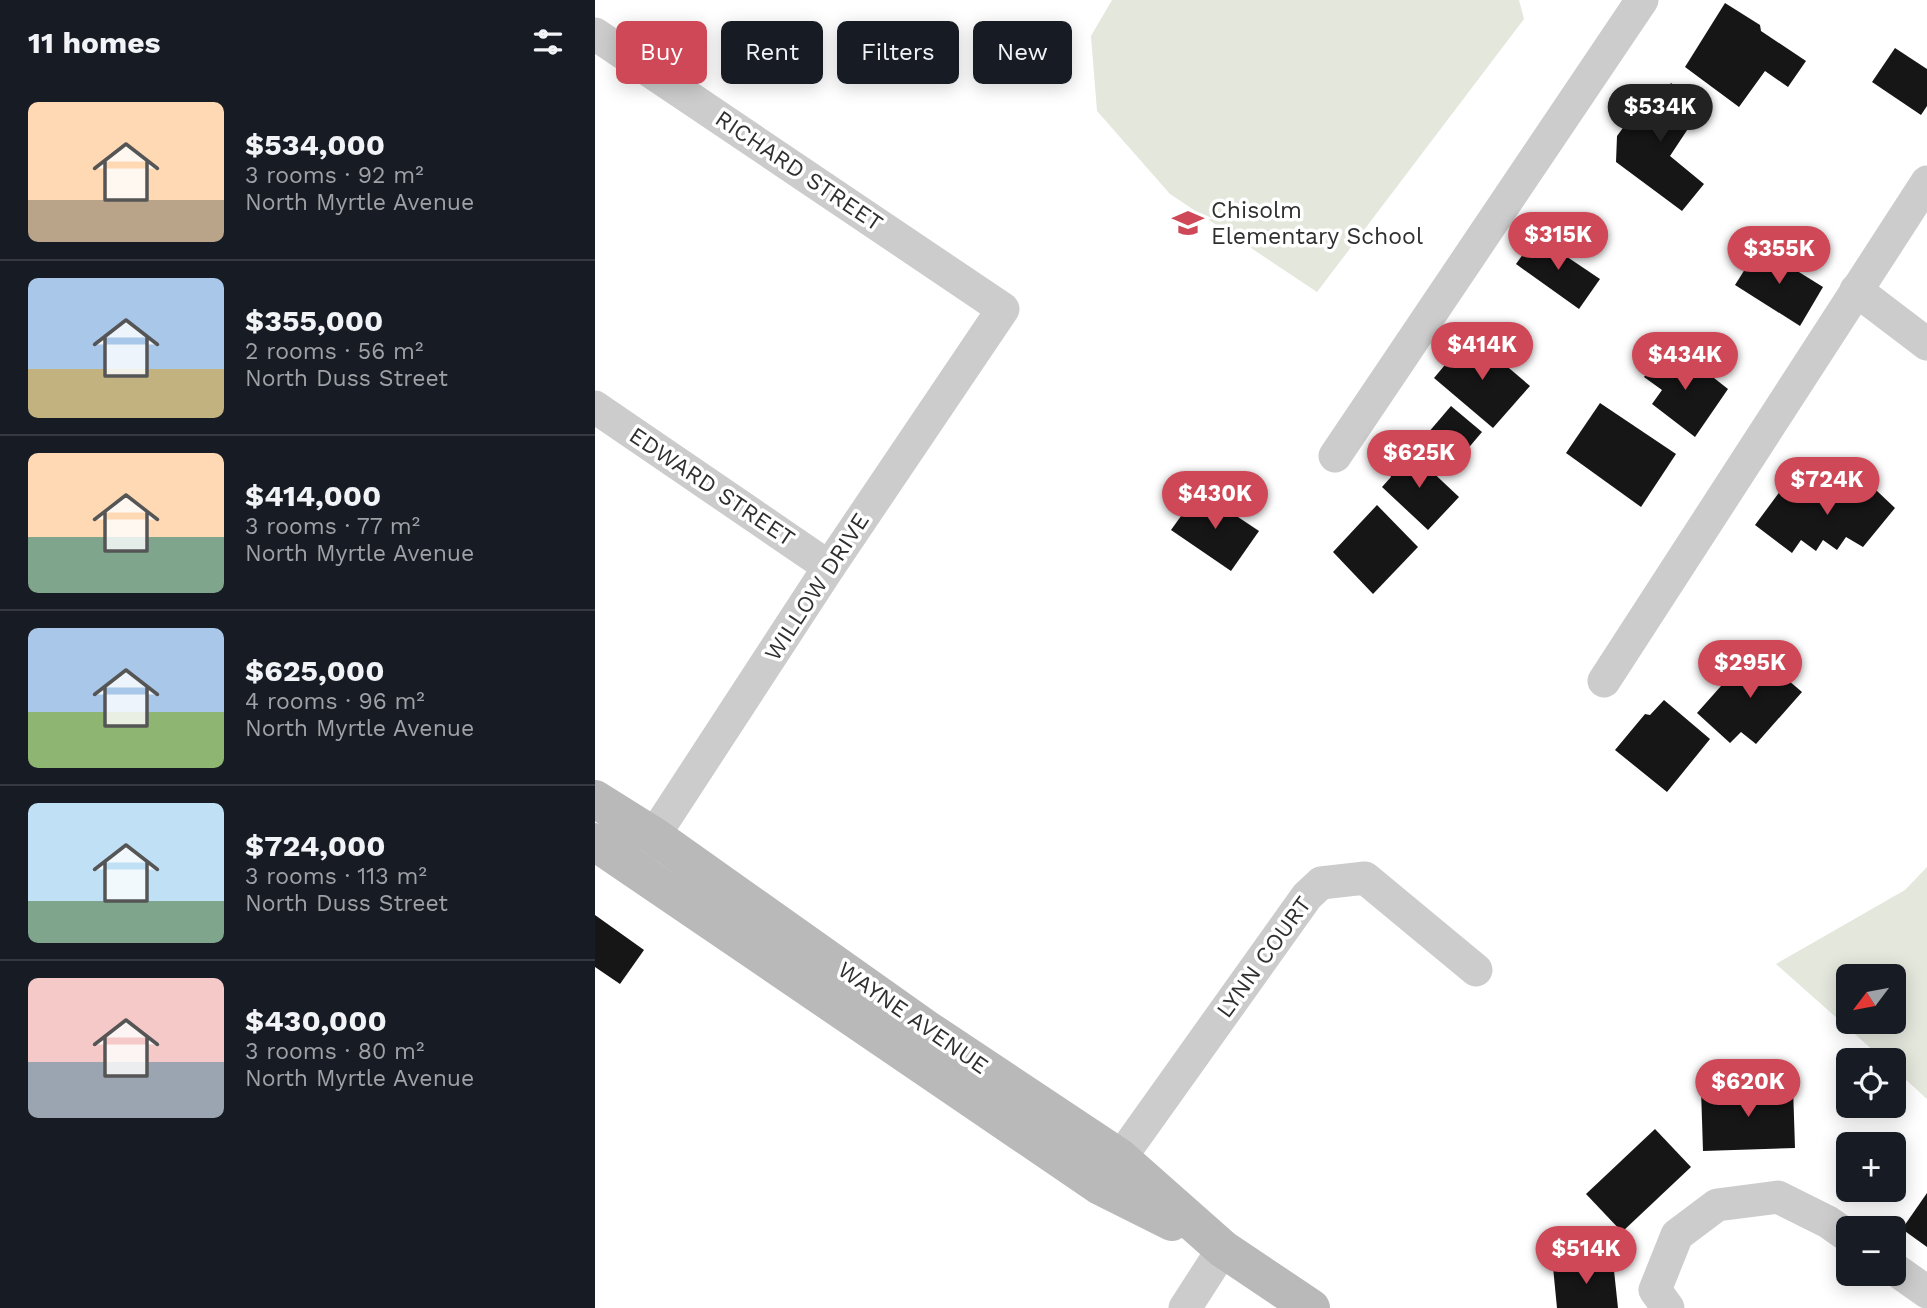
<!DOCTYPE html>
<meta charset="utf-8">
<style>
body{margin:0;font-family:"Work Sans",sans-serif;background:#242831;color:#f1f3f6;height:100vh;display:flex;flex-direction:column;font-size:26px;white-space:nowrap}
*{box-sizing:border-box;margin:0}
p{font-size:23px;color:#9ea1a6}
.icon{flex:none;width:38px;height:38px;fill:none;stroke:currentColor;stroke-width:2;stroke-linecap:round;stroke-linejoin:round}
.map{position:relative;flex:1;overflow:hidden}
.panel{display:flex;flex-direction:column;background:#171b24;width:595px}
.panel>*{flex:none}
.banner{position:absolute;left:21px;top:21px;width:665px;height:63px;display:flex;gap:14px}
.needle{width:46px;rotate:238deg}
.tools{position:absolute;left:1241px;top:964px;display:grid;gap:14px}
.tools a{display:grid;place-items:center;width:70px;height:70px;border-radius:10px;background:#171b24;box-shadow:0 4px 18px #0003;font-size:35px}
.price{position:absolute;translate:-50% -60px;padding:0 16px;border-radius:24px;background:#cf4857;color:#fff;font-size:23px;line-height:46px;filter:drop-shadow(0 2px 4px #0008)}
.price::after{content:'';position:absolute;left:50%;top:42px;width:21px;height:16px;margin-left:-10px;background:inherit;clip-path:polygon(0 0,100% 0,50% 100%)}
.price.current{background:#222;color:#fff}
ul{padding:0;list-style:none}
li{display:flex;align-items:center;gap:21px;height:175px;padding:0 28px}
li+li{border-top:2px solid #363941}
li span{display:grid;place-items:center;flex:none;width:196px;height:140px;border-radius:10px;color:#555}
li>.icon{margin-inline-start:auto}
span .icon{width:84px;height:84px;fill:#fffc;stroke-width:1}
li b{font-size:30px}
h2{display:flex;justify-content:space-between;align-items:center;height:84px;padding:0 28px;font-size:30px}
.chip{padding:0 24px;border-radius:10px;background:#171b24;box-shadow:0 4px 18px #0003;font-size:24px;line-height:63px}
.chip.current{background:#cf4857;color:#fff}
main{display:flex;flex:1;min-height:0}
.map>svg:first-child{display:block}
.green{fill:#e3e7dc;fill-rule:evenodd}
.building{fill:#161616}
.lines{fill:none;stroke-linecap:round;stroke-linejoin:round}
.street{stroke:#ccc;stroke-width:33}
.secondary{stroke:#b9b9b9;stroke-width:38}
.labels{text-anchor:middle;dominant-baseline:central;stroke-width:7;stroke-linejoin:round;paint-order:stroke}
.street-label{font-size:23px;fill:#2f2f2f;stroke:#fff}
.poi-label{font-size:23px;fill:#2f2f2f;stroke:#fff;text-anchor:start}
</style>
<main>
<section class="panel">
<h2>11 homes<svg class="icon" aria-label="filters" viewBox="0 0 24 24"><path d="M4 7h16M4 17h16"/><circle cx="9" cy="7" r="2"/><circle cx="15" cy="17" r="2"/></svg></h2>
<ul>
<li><span style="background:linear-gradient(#ffd9b3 70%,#b9a48a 0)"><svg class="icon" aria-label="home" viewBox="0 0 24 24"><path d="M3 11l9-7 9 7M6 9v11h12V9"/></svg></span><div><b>$534,000</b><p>3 rooms · 92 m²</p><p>North Myrtle Avenue</p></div></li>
<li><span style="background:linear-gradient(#a9c7e8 65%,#c2b280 0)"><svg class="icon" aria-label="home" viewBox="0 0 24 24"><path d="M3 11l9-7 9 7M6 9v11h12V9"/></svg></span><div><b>$355,000</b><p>2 rooms · 56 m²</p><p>North Duss Street</p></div></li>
<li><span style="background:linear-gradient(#ffd9b3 60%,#7fa58c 0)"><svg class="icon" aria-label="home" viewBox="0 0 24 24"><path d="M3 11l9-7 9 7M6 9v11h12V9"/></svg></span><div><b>$414,000</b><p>3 rooms · 77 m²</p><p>North Myrtle Avenue</p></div></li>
<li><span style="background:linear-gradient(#a9c7e8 60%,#8fb573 0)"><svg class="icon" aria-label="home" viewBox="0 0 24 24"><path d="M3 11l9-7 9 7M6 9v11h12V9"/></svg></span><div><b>$625,000</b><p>4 rooms · 96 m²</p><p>North Myrtle Avenue</p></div></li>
<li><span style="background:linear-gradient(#bfe0f5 70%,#7fa58c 0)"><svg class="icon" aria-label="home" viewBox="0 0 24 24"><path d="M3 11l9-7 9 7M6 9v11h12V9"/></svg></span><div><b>$724,000</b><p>3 rooms · 113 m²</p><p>North Duss Street</p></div></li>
<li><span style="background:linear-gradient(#f6c9c9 60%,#9aa5b1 0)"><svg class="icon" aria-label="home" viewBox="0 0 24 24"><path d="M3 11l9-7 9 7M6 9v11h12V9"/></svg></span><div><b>$430,000</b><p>3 rooms · 80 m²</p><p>North Myrtle Avenue</p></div></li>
</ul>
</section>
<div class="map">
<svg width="1332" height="1308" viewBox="0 0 1332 1308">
<rect width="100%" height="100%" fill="#fff"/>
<g class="green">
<polygon points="517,0 924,0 929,19 722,292 575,194 502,111 496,36"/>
<path d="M1332 867V1099L1299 1069 1298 1060H1289L1181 964 1310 890ZM1253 976H1298V1022H1253Z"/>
</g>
<g class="building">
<polygon points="1130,3 1165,25 1166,31 1211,61 1193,87 1170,71 1144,107 1090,67"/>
<polygon points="1300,48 1332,69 1332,106 1326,115 1277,82"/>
<polygon points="1076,83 1108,106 1075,156 1109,184 1087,211 1021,162 1022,136 1058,87 1070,94"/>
<polygon points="941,236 1005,279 984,309 921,264"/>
<polygon points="1164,247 1228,287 1205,326 1140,285"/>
<polygon points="875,335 935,386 898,428 839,378"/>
<polygon points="1075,353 1091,356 1133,389 1100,437 1057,404 1067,390 1049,377 1061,360 1069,365"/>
<polygon points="1005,403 1081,454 1046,507 971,453"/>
<polygon points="856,406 887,432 859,465 827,440"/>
<polygon points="813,449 864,497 833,530 787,487 796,477 793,472"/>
<polygon points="1263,473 1300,508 1268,547 1251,537 1242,550 1228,540 1221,551 1206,540 1197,553 1160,525 1186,490 1203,503 1212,490 1233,508"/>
<polygon points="604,491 664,531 636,571 576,530"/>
<polygon points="782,505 823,547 778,594 738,552"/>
<polygon points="1158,650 1207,692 1161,744 1146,732 1135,743 1102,713"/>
<polygon points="1069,700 1115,739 1072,792 1020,750 1050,714 1055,715"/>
<polygon points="0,915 49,950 25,984 0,967"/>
<polygon points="1198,1087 1200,1148 1108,1151 1106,1089"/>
<polygon points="1060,1129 1096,1167 1027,1232 991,1194"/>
<polygon points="1332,1193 1332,1247 1307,1229"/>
<polygon points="1018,1261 1023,1308 962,1308 958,1267"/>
</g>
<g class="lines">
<g class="street">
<polyline points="0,34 408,309 234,567 45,857"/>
<polyline points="1261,290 1332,344"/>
<polyline points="0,407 234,567"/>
<polyline points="740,456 1047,0"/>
<polyline points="1009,681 1332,182"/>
<polyline points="511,1178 712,896 726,883 770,878 881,970"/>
<polyline points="1298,1268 1332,1292"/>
<polyline points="590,1308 628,1249"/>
<polyline points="1073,1308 1060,1290 1082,1235 1122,1205 1183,1197 1233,1222 1253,1236"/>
</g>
<g class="secondary">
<polyline points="0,799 59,836 330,1028 524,1157 628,1249 716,1308"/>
<polyline points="0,842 505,1186 577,1222"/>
</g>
</g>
<defs>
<g id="school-bare" transform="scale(2.415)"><path d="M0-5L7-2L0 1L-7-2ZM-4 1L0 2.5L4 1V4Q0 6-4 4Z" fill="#cf4857" stroke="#fff" stroke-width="2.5" paint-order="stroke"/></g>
</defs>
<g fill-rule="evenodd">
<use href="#school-bare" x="593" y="223"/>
</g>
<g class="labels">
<g class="street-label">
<text transform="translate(204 171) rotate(34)">RICHARD STREET</text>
<text transform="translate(117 487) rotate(34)">EDWARD STREET</text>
<text transform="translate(222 587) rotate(-57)">WILLOW DRIVE</text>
<text transform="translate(669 957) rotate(-54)">LYNN COURT</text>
<text transform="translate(318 1018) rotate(35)">WAYNE AVENUE</text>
</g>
<g class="poi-label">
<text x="616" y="210">Chisolm<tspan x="616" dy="26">Elementary School</tspan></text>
</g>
</g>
</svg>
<div class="tools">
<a><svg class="needle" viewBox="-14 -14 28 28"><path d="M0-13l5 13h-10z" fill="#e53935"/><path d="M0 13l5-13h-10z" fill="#9ea1a6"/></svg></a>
<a><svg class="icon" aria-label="locate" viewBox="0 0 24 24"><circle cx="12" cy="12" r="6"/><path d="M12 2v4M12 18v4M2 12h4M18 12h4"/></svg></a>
<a>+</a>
<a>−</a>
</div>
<b class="price current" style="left:1065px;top:144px">$534K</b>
<b class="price" style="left:963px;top:272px">$315K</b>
<b class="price" style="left:1184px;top:286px">$355K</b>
<b class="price" style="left:887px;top:382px">$414K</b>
<b class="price" style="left:1090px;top:392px">$434K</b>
<b class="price" style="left:824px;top:490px">$625K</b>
<b class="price" style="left:1232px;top:517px">$724K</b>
<b class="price" style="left:620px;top:531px">$430K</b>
<b class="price" style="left:1155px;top:700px">$295K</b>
<b class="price" style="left:1153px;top:1119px">$620K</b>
<b class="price" style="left:991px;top:1286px">$514K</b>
<div class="banner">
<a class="chip current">Buy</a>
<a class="chip">Rent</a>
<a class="chip">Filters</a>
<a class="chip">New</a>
</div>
</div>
</main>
